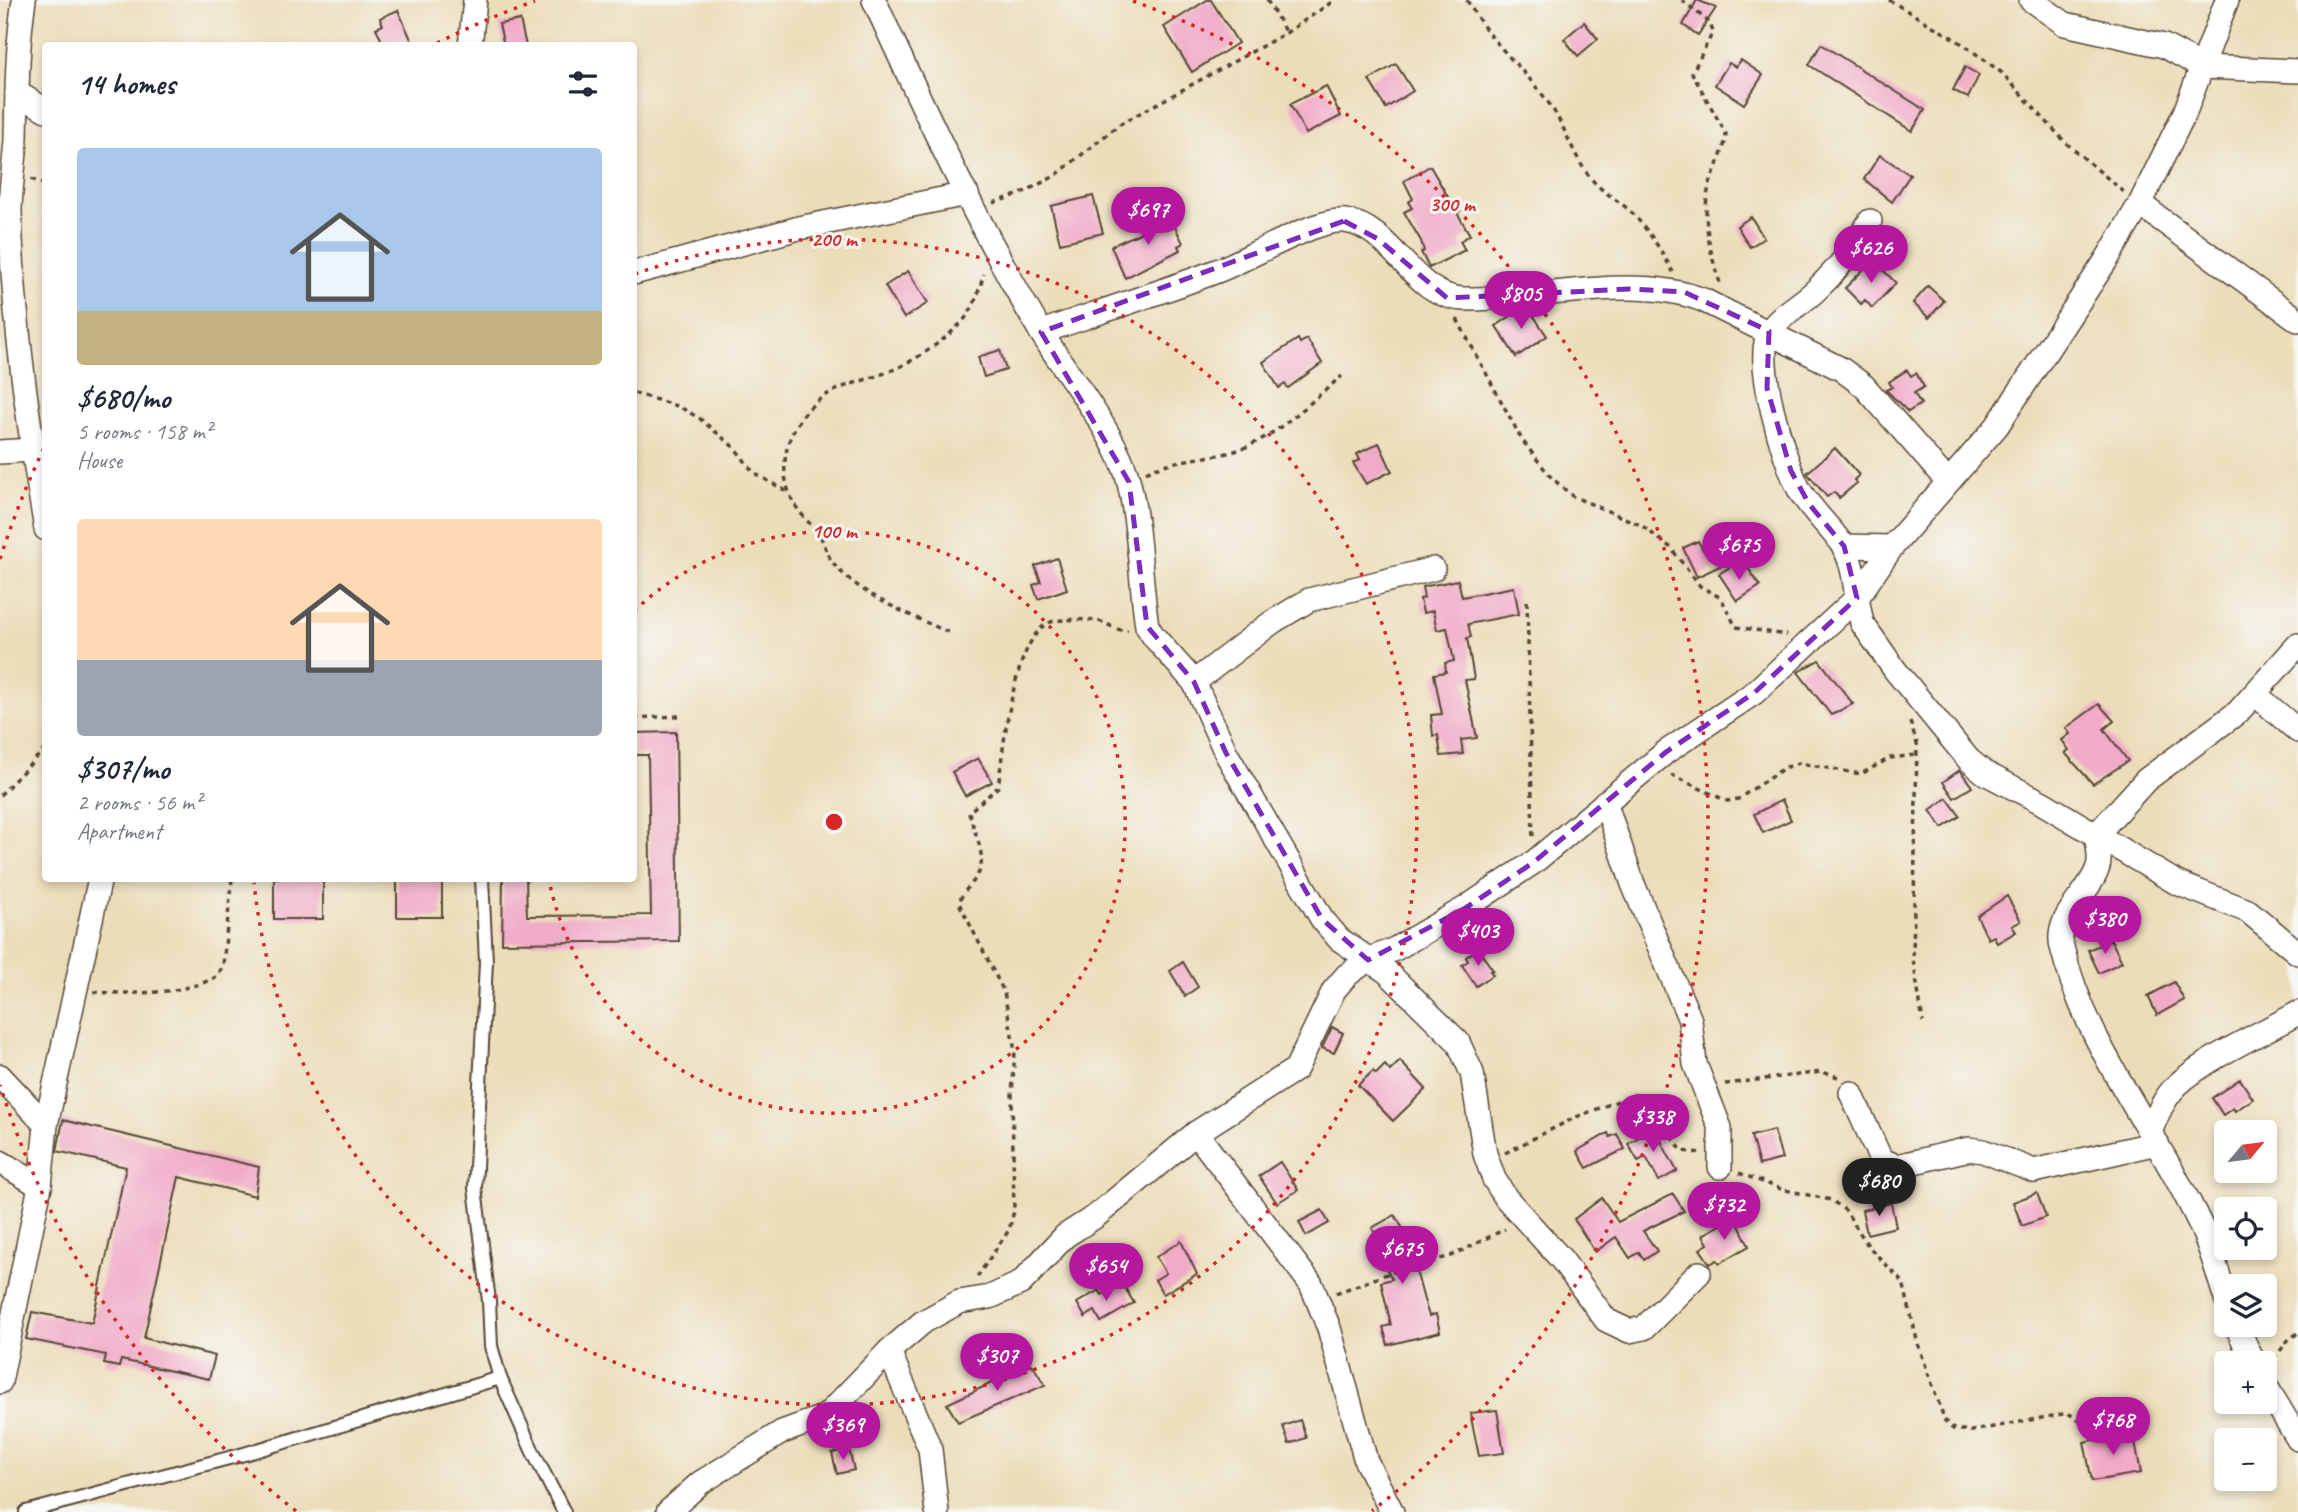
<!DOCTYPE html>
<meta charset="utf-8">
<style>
body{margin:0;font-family:Caveat,sans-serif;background:#f6f6f7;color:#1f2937;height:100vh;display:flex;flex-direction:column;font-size:26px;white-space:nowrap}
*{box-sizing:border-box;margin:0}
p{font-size:23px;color:#747a83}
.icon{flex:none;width:38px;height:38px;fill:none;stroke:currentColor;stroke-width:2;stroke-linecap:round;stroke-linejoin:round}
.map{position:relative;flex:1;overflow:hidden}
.drawer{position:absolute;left:42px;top:42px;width:595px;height:840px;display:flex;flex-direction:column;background:#fff;border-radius:7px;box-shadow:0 4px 10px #0003}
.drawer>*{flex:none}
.needle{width:46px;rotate:61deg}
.fabs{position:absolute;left:2214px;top:1120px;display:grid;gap:14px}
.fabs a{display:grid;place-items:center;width:63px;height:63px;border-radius:7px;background:#fff;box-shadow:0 4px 10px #0003;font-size:35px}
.price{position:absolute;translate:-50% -60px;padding:0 16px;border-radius:24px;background:#b5179e;color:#fff;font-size:23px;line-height:46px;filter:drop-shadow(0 2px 4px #0008)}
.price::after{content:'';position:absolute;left:50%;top:42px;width:21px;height:16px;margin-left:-10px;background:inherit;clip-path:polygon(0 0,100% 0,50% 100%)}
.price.on{background:#222;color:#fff}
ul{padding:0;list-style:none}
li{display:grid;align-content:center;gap:14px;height:371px;padding:0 35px}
li span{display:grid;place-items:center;height:217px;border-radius:7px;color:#555}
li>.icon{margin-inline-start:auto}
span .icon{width:126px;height:126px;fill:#fffc;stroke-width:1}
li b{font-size:30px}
h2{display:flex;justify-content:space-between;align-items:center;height:84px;padding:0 35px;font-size:30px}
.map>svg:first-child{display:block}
.building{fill:#f1abc8}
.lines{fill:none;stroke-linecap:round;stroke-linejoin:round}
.lane-casing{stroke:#564535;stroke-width:16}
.street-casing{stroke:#564535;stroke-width:26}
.path{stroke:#564535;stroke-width:3.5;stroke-dasharray:5 5;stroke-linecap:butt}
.lane{stroke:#fff;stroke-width:12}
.street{stroke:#fff;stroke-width:23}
.marked{fill:none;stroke:#7b2cbf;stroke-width:5;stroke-dasharray:14 9;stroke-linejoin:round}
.ring{fill:none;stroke:#d62828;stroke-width:3.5;stroke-dasharray:3.5 7}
.centre{fill:#d62828;stroke:#f6f6f2;stroke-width:3.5}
.ring-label{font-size:21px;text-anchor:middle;font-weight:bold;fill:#d62828;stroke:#f6f6f2;stroke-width:6;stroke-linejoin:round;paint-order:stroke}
</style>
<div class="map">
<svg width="2298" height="1512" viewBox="0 0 2298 1512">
<rect width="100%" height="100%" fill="#f6f6f2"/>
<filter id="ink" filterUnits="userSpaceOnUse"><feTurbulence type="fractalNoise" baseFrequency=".0143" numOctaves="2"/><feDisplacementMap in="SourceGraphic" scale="14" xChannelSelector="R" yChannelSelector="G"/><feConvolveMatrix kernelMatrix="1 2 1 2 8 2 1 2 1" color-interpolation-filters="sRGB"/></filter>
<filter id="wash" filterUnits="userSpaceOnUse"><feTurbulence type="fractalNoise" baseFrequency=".00686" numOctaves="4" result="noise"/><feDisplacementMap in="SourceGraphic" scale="28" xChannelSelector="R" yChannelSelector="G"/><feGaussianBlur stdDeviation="1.57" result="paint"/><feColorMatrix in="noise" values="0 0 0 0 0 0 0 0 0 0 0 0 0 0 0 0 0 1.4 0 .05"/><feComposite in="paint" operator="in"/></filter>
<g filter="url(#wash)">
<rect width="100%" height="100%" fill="#ecddb9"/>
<g id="blocks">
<g class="building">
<polygon points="1207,0 1211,0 1238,43 1192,72 1164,27"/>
<polygon points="1697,0 1716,8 1698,35 1683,25"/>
<polygon points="398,10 414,46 384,46 376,28 383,25 380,18"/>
<polygon points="520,20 526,46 504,46 499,24"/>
<polygon points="1584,22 1598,39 1578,56 1564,39"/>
<polygon points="1821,44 1925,110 1912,131 1809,65"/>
<polygon points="1741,60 1763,75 1744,104 1715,85 1729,63 1736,67"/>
<polygon points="1396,64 1413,91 1386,108 1369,80"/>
<polygon points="1965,67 1979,75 1968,98 1953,90"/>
<polygon points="1326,86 1341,116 1306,134 1290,104"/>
<polygon points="1880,155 1910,175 1892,202 1864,179"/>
<polygon points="1430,166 1470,235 1460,241 1465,250 1429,268 1421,252 1424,251 1421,241 1404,212 1412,208 1408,202 1413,199 1404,181"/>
<polygon points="1093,196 1103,233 1060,243 1051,206"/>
<polygon points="1169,215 1183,243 1178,246 1180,250 1125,278 1111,246 1153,227 1151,224"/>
<polygon points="1751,217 1764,238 1750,247 1737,226"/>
<polygon points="1873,260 1896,283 1872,308 1865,300 1861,304 1845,288"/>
<polygon points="908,271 928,303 904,318 885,286"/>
<polygon points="1928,286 1944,301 1929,318 1913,303"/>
<polygon points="1529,309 1547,336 1516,357 1496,326 1520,310"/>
<polygon points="1298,339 1300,343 1307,339 1322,363 1288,388 1285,384 1279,388 1263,362"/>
<polygon points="1000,350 1006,370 984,377 978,357"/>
<polygon points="1907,370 1911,376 1916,373 1924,387 1914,393 1921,404 1908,412 1886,390 1892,387 1889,382"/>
<polygon points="1379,443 1392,471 1366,484 1353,463 1360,460 1357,454"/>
<polygon points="1835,448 1859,475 1854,480 1857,483 1839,498 1834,492 1827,497 1807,473"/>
<polygon points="1698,541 1703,550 1713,546 1722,565 1697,577 1683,548"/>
<polygon points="1057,558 1067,589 1038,599 1033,585 1041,582 1035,566"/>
<polygon points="1735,564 1740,572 1748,568 1760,586 1737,601 1719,574"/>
<polygon points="1458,580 1462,597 1514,587 1519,614 1468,624 1471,637 1467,638 1474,679 1465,680 1477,738 1461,740 1463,754 1441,756 1438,735 1433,736 1431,715 1442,714 1434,674 1446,672 1445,663 1454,661 1447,628 1437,630 1433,611 1423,613 1420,599 1424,598 1422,587"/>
<polygon points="1819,660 1853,704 1831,715 1798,672"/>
<polygon points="2099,704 2114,721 2104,729 2128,761 2093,784 2065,753 2069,750 2062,740 2070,734 2066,728"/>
<polygon points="676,732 679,941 502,943 503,878 526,878 527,916 651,915 648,755 634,755 634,733"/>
<polygon points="978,758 992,782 965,796 952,772"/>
<polygon points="1960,770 1972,787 1954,798 1943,782"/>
<polygon points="1947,798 1960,816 1942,828 1930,810"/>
<polygon points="1782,800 1791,820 1763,833 1754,814"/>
<rect x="274" y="878" width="49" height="41"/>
<rect x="397" y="878" width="45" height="39"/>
<polygon points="2007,896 2021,921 2012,926 2016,932 1997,943 1994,936 1988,939 1977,916"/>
<polygon points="2111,940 2122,962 2099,973 2088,950"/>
<polygon points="1478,949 1493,970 1490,971 1493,975 1476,986 1462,965 1468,961 1466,957"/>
<polygon points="1183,962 1198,987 1185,996 1170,971"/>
<polygon points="2174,982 2184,1000 2157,1015 2148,996"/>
<polygon points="1332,1027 1343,1033 1334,1053 1322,1048"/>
<polygon points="1400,1061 1426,1089 1393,1121 1358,1085 1373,1071 1376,1074 1385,1065 1390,1071"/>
<polygon points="2240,1079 2253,1099 2235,1111 2233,1108 2223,1115 2212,1098"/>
<polygon points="63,1120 259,1167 255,1196 179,1177 144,1338 215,1356 209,1379 121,1360 119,1367 104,1364 106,1355 26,1339 32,1312 92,1323 126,1167 57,1151"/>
<polygon points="1650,1130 1655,1130 1677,1171 1659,1181 1646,1157 1638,1161 1628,1144"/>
<polygon points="1774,1130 1782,1159 1759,1165 1751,1136"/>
<polygon points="1608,1133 1610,1137 1617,1134 1625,1149 1587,1168 1577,1151"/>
<polygon points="1280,1162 1298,1190 1277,1203 1259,1176"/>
<polygon points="2037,1193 2046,1217 2022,1226 2013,1202"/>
<polygon points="1673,1194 1684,1211 1643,1231 1657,1251 1644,1260 1639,1252 1630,1258 1616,1237 1595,1252 1574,1219 1602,1198 1618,1222"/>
<polygon points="1891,1203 1896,1227 1867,1234 1862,1210"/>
<polygon points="1322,1210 1329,1223 1306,1236 1299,1222"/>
<polygon points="1395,1215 1417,1253 1412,1256 1424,1300 1429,1316 1436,1314 1440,1332 1388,1345 1383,1327 1391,1325 1381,1282 1392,1279 1371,1240 1377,1237 1372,1228"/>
<polygon points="1735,1217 1749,1246 1720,1263 1717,1260 1710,1264 1700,1249 1708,1244 1703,1235"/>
<polygon points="1181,1241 1197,1274 1163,1294 1155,1280 1166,1273 1156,1257"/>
<polygon points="1122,1283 1134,1303 1101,1322 1095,1311 1085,1317 1077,1303 1099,1290 1102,1295"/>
<polygon points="1032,1364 1045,1385 958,1422 947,1404"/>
<polygon points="1497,1410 1504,1453 1479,1456 1470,1413"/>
<polygon points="1300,1420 1306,1438 1289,1444 1283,1426"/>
<polygon points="2133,1431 2141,1473 2092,1481 2084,1442"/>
<polygon points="849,1449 854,1470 837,1474 832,1453"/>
</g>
</g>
</g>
<g filter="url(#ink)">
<use href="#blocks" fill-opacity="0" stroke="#564535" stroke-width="2"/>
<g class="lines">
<g class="lane-casing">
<g id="lane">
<polyline points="482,878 486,962 475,1188 489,1301 491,1346 500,1378 533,1452 564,1512"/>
<polyline points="26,1512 244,1454 500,1378"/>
</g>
</g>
<g class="street-casing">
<g id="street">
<path d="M24 0C17 45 17 92 16 138 15 162 10 188 10 212 13 318 28 424 46 529"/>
<path d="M874 0C925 112 978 226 1041 332 1067 375 1118 436 1129 483 1140 529 1140 579 1147 626L1154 637 1194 682 1226 753 1322 919 1339 939 1387 972 1458 1042 1472 1073 1485 1154 1494 1179 1506 1198 1562 1260 1606 1320 1629 1331 1644 1328 1699 1273"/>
<polyline points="2031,0 2065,24 2164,46 2203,67 2298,71"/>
<polyline points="2227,0 2185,112 2140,204 2107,259 1997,426 1892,547 1857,598 1862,623 1895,670 1969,760 1985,773 2041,802 2177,883 2248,911 2298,953"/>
<polyline points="470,46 475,0"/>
<polyline points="17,93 46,110"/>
<polyline points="2140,204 2298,320"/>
<polyline points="634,273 799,228 967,194"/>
<path d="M1041 332C1100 312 1159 293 1217 271 1247 260 1316 218 1345 221 1394 227 1412 299 1466 299 1540 300 1634 273 1703 300L1841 369 1864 386 1948 482"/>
<polyline points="0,452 31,450 46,444"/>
<polyline points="1844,546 1892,547"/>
<polyline points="1194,682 1271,623 1309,600 1433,569"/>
<polyline points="2255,694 2298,731"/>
<polyline points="1605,802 1633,884 1690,1020 1695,1064 1720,1128 1720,1167"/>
<polyline points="0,1076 46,1125"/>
<polyline points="1851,1093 1881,1160 1897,1166 1969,1149 1983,1151 2034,1171 2157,1143"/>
<path d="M2150 1132C2157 1115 2164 1098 2177 1085 2209 1056 2261 1034 2298 1013"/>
<polyline points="1196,1133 1311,1284 1329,1328 1366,1461 1392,1512"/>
<polyline points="0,1162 40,1186"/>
<path d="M2226 1299C2218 1274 2211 1248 2200 1224 2156 1130 2087 1049 2062 947 2054 916 2090 894 2098 867 2101 856 2098 846 2096 835L2146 780 2238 712 2298 645"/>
<polyline points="2236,1325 2254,1363"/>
<polyline points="889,1351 930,1449 937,1512"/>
<polyline points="0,1382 40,1186 46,1125 100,878"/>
<polyline points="2264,1383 2298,1439"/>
<path d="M668 1512 700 1483 782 1432 826 1416 889 1351 923 1322 959 1302 990 1297 1021 1283 1065 1236 1096 1216 1196 1133 1296 1069 1334 990 1347 975 1368 960 1395 949 1464 909 1534 862 1666 752 1754 693 1857 598C1854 580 1853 562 1843 546 1831 527 1812 512 1800 491 1785 464 1752 359 1770 331 1779 316 1801 304 1814 292 1837 271 1855 247 1870 221"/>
</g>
</g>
<g class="path">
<polyline points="1267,0 1286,33"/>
<path d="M1467 0C1491 45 1523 66 1550 105 1567 129 1575 163 1596 184 1606 194 1619 201 1630 211 1648 229 1661 250 1673 272"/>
<path d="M1682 0 1710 23 1713 32 1692 73 1726 134C1725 152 1714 169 1709 187 1701 217 1711 257 1721 286"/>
<polyline points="1889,0 1963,44 2002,73 2066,143 2124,192"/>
<polyline points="31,179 46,185"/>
<polyline points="993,203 1020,194 1055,176 1120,124 1286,33 1335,0"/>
<polyline points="1457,319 1522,440 1550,476 1572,496 1641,525 1670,547 1700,586 1721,598 1736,627 1787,635"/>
<polyline points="634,393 680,407 699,418 735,448 754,473 788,492"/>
<path d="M1146 472C1176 457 1210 460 1241 449 1280 434 1311 401 1342 376"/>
<polyline points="1527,601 1533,837"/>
<path d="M948 632C912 616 854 593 831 560 825 550 824 540 817 532 809 522 800 514 794 503 774 468 788 422 820 399 840 385 865 381 888 372 913 362 940 344 959 325 974 311 978 293 984 274"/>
<polyline points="634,718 679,716"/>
<polyline points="1910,722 1917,744 1913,959 1923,1022"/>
<polyline points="1671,775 1727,801 1738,799 1784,768 1799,763 1861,774 1890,758 1916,755"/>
<polyline points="0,795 46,748"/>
<path d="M94 992C132 994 184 995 218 976L223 965 232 878"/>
<polyline points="1725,1084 1822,1072 1838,1077"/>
<polyline points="1505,1153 1576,1117 1634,1095 1644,1097 1682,1151 1701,1153"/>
<polyline points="1739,1173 1781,1189 1831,1200 1845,1210 1869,1247 1903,1282 1918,1344 1945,1421 1953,1429 1972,1431 2068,1413 2097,1433"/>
<path d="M977 1277 1009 1230 1014 1211 1012 1094 1015 1051 1004 992 959 903C963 890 971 886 977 876 989 857 973 831 969 812L998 787C1003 754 1013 627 1055 621 1069 619 1084 619 1098 621 1108 623 1117 632 1128 630"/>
<polyline points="1336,1293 1390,1273 1451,1256 1505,1229"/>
<polyline points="2274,1359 2289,1339 2298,1333"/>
</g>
<use href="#lane" class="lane"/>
<use href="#street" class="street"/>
</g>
</g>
<path class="marked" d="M1344 221 1378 239 1447 298 1629 289 1684 292 1769 331 1767 388 1791 471 1809 504 1844 546 1857 598 1754 693 1666 752 1534 862 1464 909 1368 960 1322 919 1226 753 1194 682 1147 626 1129 482 1041 332Z"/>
<g class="ring">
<path d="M634 611A291 291 0 1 1 549 880"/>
<path d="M635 274A583 583 0 1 1 254 883"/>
<path d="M296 1511A874 874 0 0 1 0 1085M0 559A874 874 0 0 1 45 446M437 43A874 874 0 0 1 535 1M1133 1A874 874 0 0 1 1372 1511"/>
</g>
<circle cx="834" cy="822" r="10" class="centre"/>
<g class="ring-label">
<text x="1452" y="211">300 m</text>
<text x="834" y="246">200 m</text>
<text x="834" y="538">100 m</text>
</g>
</svg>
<div class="fabs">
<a><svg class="needle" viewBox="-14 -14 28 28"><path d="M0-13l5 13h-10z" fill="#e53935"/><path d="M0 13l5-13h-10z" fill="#747a83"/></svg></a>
<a><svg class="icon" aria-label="locate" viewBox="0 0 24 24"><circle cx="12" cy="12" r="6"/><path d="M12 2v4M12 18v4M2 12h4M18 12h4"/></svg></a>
<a><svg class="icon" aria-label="layers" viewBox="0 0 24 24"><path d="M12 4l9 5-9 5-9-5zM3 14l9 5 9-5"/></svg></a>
<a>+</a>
<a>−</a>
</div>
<b class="price" style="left:1148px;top:247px">$697</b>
<b class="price" style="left:1871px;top:285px">$626</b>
<b class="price" style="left:1521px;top:331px">$805</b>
<b class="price" style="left:1739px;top:582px">$675</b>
<b class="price" style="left:2105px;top:956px">$380</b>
<b class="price" style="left:1478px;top:968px">$403</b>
<b class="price" style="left:1653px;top:1154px">$338</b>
<b class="price on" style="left:1879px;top:1218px">$680</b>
<b class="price" style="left:1724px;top:1242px">$732</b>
<b class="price" style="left:1402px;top:1286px">$675</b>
<b class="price" style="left:1106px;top:1303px">$654</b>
<b class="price" style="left:997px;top:1393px">$307</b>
<b class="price" style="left:2113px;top:1457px">$768</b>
<b class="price" style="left:843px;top:1462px">$369</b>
<section class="drawer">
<h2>14 homes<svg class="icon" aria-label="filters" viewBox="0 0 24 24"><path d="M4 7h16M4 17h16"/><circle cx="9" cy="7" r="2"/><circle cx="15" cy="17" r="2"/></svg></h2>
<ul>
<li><span style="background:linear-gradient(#a9c7e8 75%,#c2b280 0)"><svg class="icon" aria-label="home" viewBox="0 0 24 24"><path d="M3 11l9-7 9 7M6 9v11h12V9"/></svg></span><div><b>$680/mo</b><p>5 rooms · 158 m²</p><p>House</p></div></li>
<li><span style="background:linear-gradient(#ffd9b3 65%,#9aa5b1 0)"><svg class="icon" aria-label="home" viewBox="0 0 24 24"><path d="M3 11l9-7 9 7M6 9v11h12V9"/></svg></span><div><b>$307/mo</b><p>2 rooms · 56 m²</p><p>Apartment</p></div></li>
</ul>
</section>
</div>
